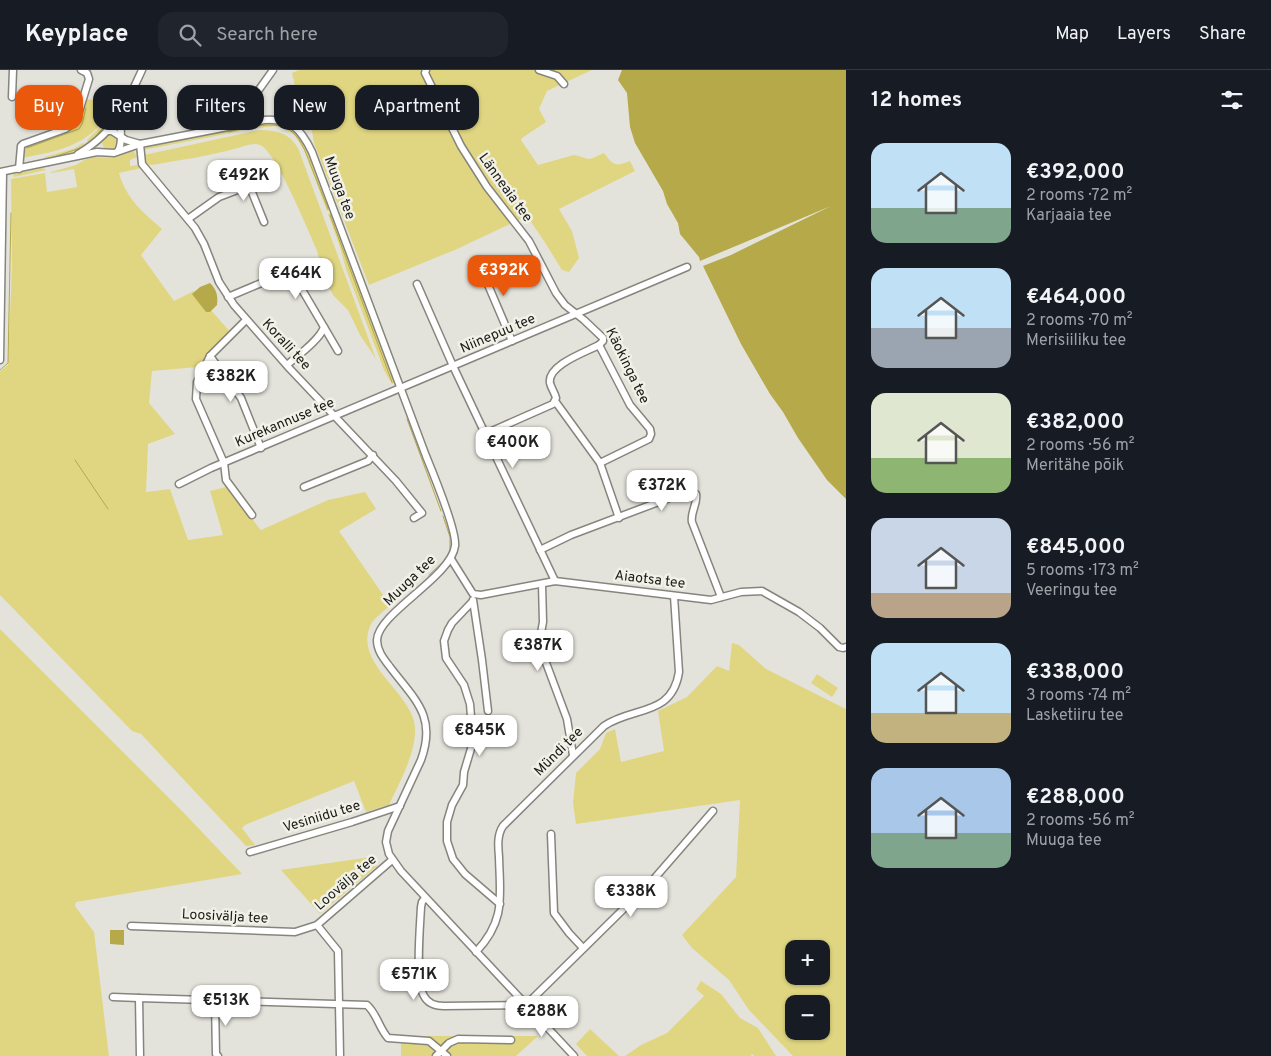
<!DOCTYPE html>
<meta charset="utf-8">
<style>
body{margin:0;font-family:Overpass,sans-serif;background:#20242c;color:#f1f3f6;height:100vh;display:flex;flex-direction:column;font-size:19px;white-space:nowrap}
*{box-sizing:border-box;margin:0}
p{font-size:16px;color:#9ea1a6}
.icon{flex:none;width:28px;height:28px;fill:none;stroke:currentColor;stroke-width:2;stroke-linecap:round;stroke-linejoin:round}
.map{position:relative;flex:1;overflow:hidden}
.drawer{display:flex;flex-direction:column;background:#171b24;width:425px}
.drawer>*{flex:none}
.banner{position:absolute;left:15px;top:15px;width:475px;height:45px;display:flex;gap:10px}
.controls{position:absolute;left:785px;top:870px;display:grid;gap:10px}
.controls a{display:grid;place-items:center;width:45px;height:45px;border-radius:10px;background:#171b24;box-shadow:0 1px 4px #0004;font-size:25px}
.price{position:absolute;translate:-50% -42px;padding:0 11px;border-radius:10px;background:#fff;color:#222;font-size:16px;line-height:32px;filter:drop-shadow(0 1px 2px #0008)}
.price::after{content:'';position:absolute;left:50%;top:30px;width:15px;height:11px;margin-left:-8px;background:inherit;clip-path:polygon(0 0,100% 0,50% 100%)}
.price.on{background:#ea580c;color:#fff}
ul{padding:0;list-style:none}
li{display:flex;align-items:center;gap:15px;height:125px;padding:0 25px}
li span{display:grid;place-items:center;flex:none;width:140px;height:100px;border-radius:15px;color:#555}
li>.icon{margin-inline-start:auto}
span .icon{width:60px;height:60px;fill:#fffc;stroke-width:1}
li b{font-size:21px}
h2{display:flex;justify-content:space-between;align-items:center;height:60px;padding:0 25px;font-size:21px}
.chip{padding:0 18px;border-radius:15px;background:#171b24;box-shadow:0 1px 4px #0004;font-size:18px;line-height:45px}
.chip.on{background:#ea580c;color:#fff}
header{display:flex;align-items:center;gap:30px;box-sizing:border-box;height:70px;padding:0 25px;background:#171b24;border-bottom:1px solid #363941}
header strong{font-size:24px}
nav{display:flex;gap:28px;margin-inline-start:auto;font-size:18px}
.search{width:350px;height:45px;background:#20242c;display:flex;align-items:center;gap:12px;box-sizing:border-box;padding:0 18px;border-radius:15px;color:#9ea1a6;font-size:19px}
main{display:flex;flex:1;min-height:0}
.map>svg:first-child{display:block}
.green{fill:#e0d681;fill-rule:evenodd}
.water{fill:#b5a949}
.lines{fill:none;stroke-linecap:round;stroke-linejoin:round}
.stream{stroke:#b5a949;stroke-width:1}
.minor-casing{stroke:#86857d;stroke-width:9}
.minor{stroke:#fff;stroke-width:6}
.labels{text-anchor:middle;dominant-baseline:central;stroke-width:5;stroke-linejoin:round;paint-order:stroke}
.street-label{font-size:14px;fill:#1b1b18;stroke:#f1f1e8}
</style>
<header>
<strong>Keyplace</strong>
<div class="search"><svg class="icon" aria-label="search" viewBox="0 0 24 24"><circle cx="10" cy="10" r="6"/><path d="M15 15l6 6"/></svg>Search here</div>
<nav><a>Map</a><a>Layers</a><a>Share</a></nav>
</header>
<main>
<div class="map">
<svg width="846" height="986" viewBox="0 0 846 986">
<rect width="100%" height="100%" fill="#e4e3db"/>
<g class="green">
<path d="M299 0H592L547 21 539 39 546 52 522 68 521 70 538 95 574 85C594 90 585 91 604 83 614 96 615 97 630 91L635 101 559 139 572 161 579 188 569 202 562 200 544 171 527 146 457 179 369 215 314 73 309 43 299 33 292 3Z"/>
<path d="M85 29 114 33C95 74 62 81 21 88L22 79 25 75 75 56 80 47Z"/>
<polygon points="108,49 112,52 108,57 99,63 89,74 87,70"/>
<path d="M271 52C279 53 287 54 293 59 306 70 327 123 330 140L327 141 304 80 295 66 289 61 276 56 249 59 248 57V56Z"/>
<polygon points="245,57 245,59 236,62 143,80 145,77"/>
<path d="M260 60C277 60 289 63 298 78L376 289 360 265 348 240 333 225 315 190 319 188 316 178C308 160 275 80 260 75 253 72 245 76 238 78 210 86 180 90 152 95L146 94 144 91V85Z"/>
<circle cx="110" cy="72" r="8"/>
<path d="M83 73 87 76C73 83 60 87 45 90V87L73 79Z"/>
<path d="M134 81 137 87 130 90V96L139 95 141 98 119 103C127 130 142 141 162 159L141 185 174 231 194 221 232 264 198 297 152 301 149 333 175 364 148 374 146 422 170 419 188 470 223 465 210 421 226 417 261 460 328 430 365 422 376 439 339 461 390 535C385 541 375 547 371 554 353 591 406 619 414 651 420 677 399 713 389 735L366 742 354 711 245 755 242 758 255 775 246 776 141 664 132 661 0 525V301L8 295 12 195 11 109 45 103 47 122 77 117 74 99 51 103V102L76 95 84 90 95 87 113 88Z"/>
<polygon points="43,98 46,100 14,107 13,104"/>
<polygon points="331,143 396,312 392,314 384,300 346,199 339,174 328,144"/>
<polygon points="0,559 182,741 242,804 76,832 75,836 94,862 109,986 0,986"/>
<path d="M732 573 739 575 766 599 846 639V986H793L749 940 729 910 692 878 682 865 736 807 740 730 576 754 573 733 576 703 600 679 606 663 615 659 621 692 664 681 658 641 687 627 717 596 729 601ZM794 879H821V906H794ZM794 934H821V961H794Z"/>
<polygon points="817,604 838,618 832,627 811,613"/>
<polygon points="371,787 377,796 320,844 281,800"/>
<polygon points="701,911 721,924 740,948 758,958 776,986 754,986 752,984 751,986 625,986 641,975 667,963 704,926 696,919"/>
<polygon points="590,959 619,986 587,986 576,974"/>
<polygon points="428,966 538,966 516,986 401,986 401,967"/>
</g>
<g class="water">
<polygon points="622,0 846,0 846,429 827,410 798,368 783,342 770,324 741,274 703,196 731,185 831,136 700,191 699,187 680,164 678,153 667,134 663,121 635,73 630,57 627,23 618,10"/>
<path d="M210 213C217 220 218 226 217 235L210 242H206L192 224 200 217Z"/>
<polygon points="110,860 124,860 124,875 110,874"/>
</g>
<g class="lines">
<g class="stream">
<path d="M249 57C289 50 298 60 311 96 317 110 322 125 328 139"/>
<polyline points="202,58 236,51"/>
<polyline points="229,62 244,58"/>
<polyline points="93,70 99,62 110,52"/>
<polyline points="27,78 79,59 82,54 86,38"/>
<polyline points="54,87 83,77"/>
<polyline points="330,145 392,312"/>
<polyline points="0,300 8,293 11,143"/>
<polyline points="407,349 441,441"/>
<polyline points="75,390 108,439"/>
<polyline points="443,446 450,467 450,481"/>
<polyline points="429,505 445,490"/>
</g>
<g class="minor-casing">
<g id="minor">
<polyline points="426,0 425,3 461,76 487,117 529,171 556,223 565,235 584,250 603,268 603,271 599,275 630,335 650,359 651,364 649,369 600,393"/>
<polyline points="539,0 557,6 564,14"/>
<polyline points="12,27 13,0"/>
<polyline points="239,55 240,48 243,42 273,0"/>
<polyline points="107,61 112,61 126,70 140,74"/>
<polyline points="140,74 142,94 195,158 204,174 219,212 234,235 290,299 396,411 422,443 414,448"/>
<path d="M118 81C123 73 120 66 121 57 123 37 134 18 142 0"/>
<path d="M78 84C97 73 112 58 124 39"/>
<polyline points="19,99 21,76 23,74 65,59 72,54 78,45 89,9 87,3 81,0"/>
<path d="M0 102 97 82 114 83 140 74 264 50C291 48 301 59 312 82 350 183 388 285 426 386 433 403 457 462 455 476 451 507 378 543 377 570 377 581 384 589 390 597 415 630 437 646 421 690L388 761 386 772 389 784 401 801 574 986"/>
<polyline points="245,105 264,152"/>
<polyline points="188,149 219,127 248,116"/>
<polyline points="477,196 483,203 512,271"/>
<polyline points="287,203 299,196"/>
<polyline points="417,214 453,296 555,511"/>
<path d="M228 227 285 203H289L294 206 324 257C320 270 297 286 287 295"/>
<polyline points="246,250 210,286 197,312 196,329 224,393 226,410 252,445"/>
<polyline points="324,257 338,281"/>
<polyline points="210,286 241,328 261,378"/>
<polyline points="0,290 3,102"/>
<polyline points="555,331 600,393 619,448"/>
<path d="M485 364 553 334 556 328C555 323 551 318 550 313 547 295 586 282 599 275"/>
<polyline points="179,414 211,398 687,197"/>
<polyline points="304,417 368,391 373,385"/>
<path d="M540 480 571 465 685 422 696 424C698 434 690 442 692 452L721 527"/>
<polyline points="451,489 473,524 481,525 555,511 711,530 741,522 762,521 799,542 820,558 839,577 843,578 846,577"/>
<polyline points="542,514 543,552 539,574 567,649 573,685"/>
<polyline points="473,530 482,590 488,641"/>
<polyline points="472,532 452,553 448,560 444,571 446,588 464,615 470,634 473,672 464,702 463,715 452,735 447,752 447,771 453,789 465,804 500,834"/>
<polyline points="551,764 554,843 569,863 583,878"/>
<polyline points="250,782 352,752 400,736"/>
<path d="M425 828 422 832 421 837C420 857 415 912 424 926 428 934 436 936 444 936L526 935"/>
<polyline points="317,855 338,881 340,986"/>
<polyline points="131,856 295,862 317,855 392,790"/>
<path d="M476 882C506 850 500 827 499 787 498 776 497 765 503 756L604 656C633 636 672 647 679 602L674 526"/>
<polyline points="113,927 139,928"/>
<polyline points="215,931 216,984 218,986"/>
<polyline points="526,935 653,810 713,741"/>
<path d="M140 986 139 928 367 935C377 944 379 958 388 968L429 971 447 986"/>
<polyline points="436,986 449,973 458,969 511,970"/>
</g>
</g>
<use href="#minor" class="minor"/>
</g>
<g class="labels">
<g class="street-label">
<text transform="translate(339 118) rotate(70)">Muuga tee</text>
<text transform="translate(505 118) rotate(54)">Länneaia tee</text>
<text transform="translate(498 264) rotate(-23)">Niinepuu tee</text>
<text transform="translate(286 275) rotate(47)">Koralli tee</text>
<text transform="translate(627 296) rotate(64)">Käokinga tee</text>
<text transform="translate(285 353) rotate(-23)">Kurekannuse tee</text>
<text transform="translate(650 510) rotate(7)">Aiaotsa tee</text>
<text transform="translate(410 511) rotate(-44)">Muuga tee</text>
<text transform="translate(559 682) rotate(-45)">Mündi tee</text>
<text transform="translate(322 747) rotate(-17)">Vesiniidu tee</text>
<text transform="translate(346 813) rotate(-41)">Loovälja tee</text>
<text transform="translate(225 847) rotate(3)">Loosivälja tee</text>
</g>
</g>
</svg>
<div class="controls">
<a>+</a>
<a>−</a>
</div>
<b class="price" style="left:244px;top:132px">€492K</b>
<b class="price on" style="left:504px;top:227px">€392K</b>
<b class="price" style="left:296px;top:230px">€464K</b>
<b class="price" style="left:231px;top:333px">€382K</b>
<b class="price" style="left:513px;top:399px">€400K</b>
<b class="price" style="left:662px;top:442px">€372K</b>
<b class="price" style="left:538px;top:602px">€387K</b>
<b class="price" style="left:480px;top:687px">€845K</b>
<b class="price" style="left:631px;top:848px">€338K</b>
<b class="price" style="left:414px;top:931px">€571K</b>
<b class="price" style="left:226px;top:957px">€513K</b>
<b class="price" style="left:542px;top:968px">€288K</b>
<div class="banner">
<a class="chip on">Buy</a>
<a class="chip">Rent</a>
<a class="chip">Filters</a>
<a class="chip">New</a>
<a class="chip">Apartment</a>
</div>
</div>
<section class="drawer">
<h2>12 homes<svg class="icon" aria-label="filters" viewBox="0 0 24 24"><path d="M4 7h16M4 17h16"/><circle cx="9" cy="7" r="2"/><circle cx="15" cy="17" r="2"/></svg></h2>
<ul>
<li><span style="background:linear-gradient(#bfe0f5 65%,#7fa58c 0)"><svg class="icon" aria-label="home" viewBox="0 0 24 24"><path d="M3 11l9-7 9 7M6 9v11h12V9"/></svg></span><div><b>€392,000</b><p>2 rooms · 72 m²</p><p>Karjaaia tee</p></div></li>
<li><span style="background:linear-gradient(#bfe0f5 60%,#9aa5b1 0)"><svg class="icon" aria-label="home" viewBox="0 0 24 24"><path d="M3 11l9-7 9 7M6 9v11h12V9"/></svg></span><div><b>€464,000</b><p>2 rooms · 70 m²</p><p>Merisiiliku tee</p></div></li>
<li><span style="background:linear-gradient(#dfe7d0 65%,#8fb573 0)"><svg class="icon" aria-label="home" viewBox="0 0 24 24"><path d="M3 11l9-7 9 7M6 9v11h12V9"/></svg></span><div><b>€382,000</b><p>2 rooms · 56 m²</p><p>Meritähe põik</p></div></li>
<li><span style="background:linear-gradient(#c9d6e8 75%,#b9a48a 0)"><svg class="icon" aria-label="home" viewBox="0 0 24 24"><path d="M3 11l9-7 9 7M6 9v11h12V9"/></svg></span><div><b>€845,000</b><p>5 rooms · 173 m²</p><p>Veeringu tee</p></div></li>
<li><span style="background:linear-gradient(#bfe0f5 70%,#c2b280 0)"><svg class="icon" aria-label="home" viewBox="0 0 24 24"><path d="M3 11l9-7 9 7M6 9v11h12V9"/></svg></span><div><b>€338,000</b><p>3 rooms · 74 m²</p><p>Lasketiiru tee</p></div></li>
<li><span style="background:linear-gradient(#a9c7e8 65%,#7fa58c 0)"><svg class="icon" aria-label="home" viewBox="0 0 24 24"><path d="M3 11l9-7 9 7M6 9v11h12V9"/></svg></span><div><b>€288,000</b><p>2 rooms · 56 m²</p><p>Muuga tee</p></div></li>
</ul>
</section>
</main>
